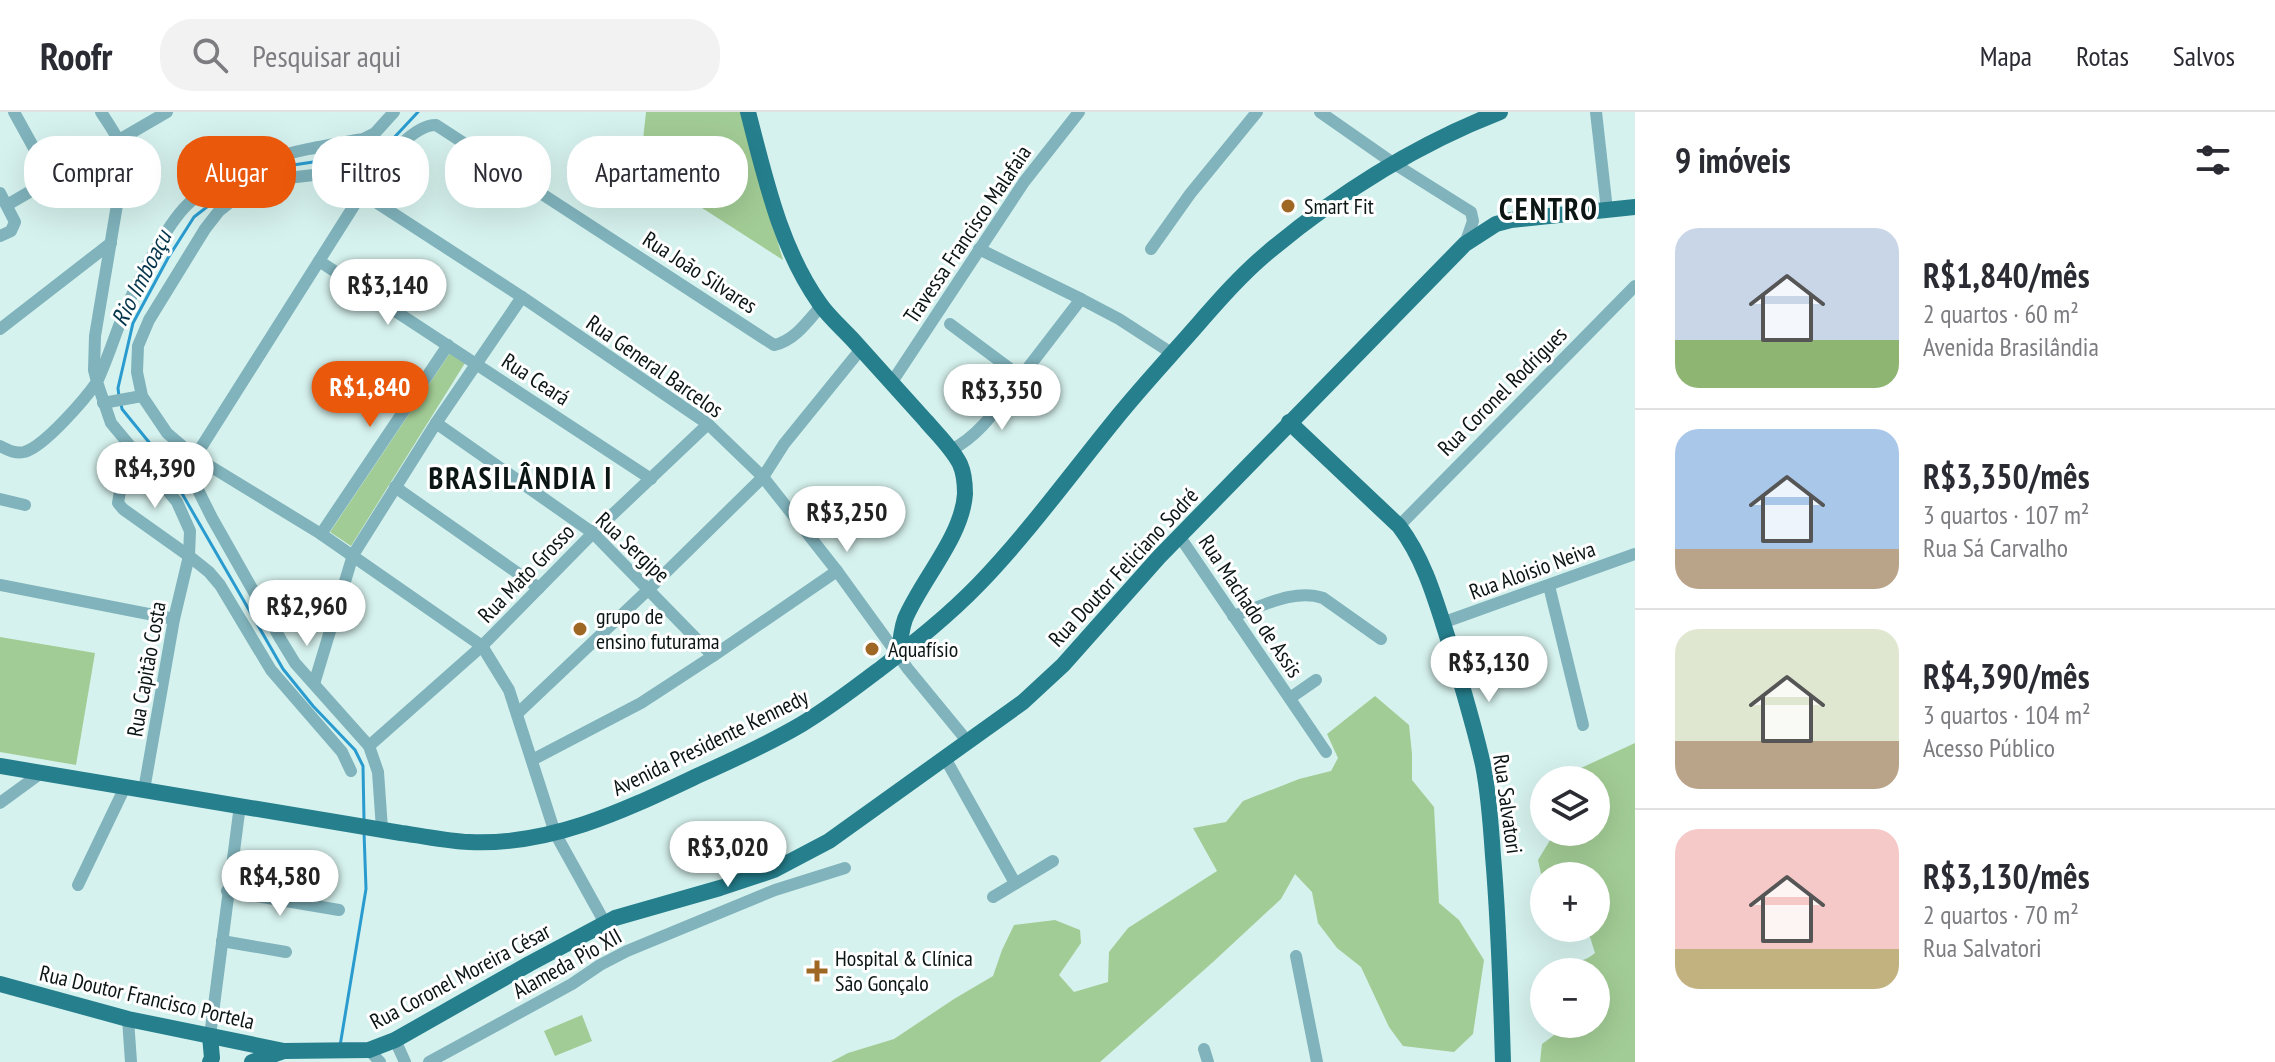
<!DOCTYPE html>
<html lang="pt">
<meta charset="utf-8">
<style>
body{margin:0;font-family:"PT Sans Narrow",sans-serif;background:#f2f2f3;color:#2b2b33;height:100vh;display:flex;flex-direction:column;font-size:30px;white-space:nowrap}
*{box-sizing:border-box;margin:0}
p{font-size:26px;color:#7c7c81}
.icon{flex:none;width:44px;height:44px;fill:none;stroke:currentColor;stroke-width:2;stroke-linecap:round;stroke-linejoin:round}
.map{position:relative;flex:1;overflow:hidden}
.side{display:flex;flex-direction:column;background:#fff;width:640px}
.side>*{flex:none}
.banner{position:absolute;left:24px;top:24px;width:760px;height:72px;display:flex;gap:16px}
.fabs{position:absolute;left:1530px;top:654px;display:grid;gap:16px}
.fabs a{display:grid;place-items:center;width:80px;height:80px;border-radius:50%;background:#fff;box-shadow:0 8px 32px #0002;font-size:40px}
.price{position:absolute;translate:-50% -68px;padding:0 18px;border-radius:28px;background:#fff;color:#222;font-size:26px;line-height:52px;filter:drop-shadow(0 2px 4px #0008)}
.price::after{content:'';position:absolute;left:50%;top:48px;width:24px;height:18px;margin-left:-12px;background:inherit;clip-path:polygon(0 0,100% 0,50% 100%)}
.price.active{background:#ea580c;color:#fff}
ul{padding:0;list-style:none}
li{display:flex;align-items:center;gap:24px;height:200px;padding:0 40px}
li+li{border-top:2px solid #e1e1e2}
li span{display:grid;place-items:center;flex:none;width:224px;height:160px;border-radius:24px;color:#555}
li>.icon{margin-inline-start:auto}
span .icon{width:96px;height:96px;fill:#fffc;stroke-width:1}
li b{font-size:34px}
h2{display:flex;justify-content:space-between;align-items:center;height:96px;padding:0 40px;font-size:34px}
.pill{padding:0 28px;border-radius:32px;background:#fff;box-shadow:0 8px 32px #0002;font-size:28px;line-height:72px}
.pill.active{background:#ea580c;color:#fff}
header{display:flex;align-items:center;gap:48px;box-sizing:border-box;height:112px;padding:0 40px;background:#fff;border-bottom:2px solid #e1e1e2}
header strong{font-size:38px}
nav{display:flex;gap:44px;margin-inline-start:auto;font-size:28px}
.search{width:560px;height:72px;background:#f2f2f3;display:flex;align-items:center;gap:20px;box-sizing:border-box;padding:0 28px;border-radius:32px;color:#7c7c81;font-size:30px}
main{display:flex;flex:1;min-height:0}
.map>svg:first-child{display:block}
.green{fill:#a2cc95}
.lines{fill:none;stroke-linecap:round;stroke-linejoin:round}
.stream{stroke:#2a9bcf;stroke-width:3}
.minor{stroke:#80b3bc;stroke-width:12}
.major{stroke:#257f8d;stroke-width:16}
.poi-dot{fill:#9f6724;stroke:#fff;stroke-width:3}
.labels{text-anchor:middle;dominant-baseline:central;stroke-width:6;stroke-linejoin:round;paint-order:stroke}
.poi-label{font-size:22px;fill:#0b1514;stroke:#fff;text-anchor:start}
.street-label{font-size:22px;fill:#0b1514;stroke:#fff}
.water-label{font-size:24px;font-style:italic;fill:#05354b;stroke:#fff}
.district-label{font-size:30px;font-weight:bold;letter-spacing:2px;fill:#0b1514;stroke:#fff}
</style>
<header>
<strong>Roofr</strong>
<div class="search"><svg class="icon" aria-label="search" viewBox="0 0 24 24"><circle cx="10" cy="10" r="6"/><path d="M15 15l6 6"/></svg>Pesquisar aqui</div>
<nav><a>Mapa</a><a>Rotas</a><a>Salvos</a></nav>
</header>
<main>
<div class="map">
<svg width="1635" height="950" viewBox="0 0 1635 950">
<rect width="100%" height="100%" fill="#d6f2ee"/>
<g class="green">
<polygon points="646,0 740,0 783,148 640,56"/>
<polygon points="450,241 465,251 351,434 330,420"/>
<polygon points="0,525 95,541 76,653 0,640"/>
<polygon points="1375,584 1409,613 1412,642 1412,668 1434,695 1439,791 1459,808 1484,848 1473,922 1454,940 1403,934 1389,915 1361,855 1337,836 1318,811 1312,780 1295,762 1281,787 1213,850 1100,950 831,950 848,941 894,927 954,887 993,864 1002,838 1014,813 1055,808 1080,818 1081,831 1059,863 1074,880 1108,870 1109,840 1128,816 1217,759 1193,716 1226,710 1243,689 1299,667 1331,659 1338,646 1327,622"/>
<path d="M1635 631V950H1540L1542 932 1561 918 1560 912H1596V860H1547V858C1563 851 1581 853 1595 841L1590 825 1573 816H1596V764H1544V800L1534 789 1542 766 1538 748 1555 720H1596V668H1575L1581 656Z"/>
<polygon points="582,903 592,929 555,944 544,919"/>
</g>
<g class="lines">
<g class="stream">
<polyline points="119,285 118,276 133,211 168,146 194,105 239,70 273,56 367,42 390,30 418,0"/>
<polyline points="121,292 122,297 161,345 283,557 313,594 355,638 363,654 364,708"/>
<polyline points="340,934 366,777 364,720"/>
</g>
<g class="minor">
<polyline points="14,0 51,67"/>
<polyline points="1320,0 1393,51 1471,100 1473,109 1465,132"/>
<polyline points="1596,0 1607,98"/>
<polyline points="386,46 331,61 279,67 261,72 239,83 219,99 205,117 149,208 138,234 137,260 142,284 167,321 195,345 321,422 482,534 509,578 555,721 605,811"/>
<polyline points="331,61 522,185 708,312 763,365 837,459 908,557 968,630"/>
<polyline points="0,81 15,110 11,119 0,124"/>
<polyline points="7,93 167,0"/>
<polyline points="979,137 1081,187"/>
<polyline points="1151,137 1190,82 1257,0"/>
<polyline points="319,149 651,367"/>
<polyline points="950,212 1021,265 1081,187 1119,207 1173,242"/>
<polyline points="0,217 111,131"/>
<polyline points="892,270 1024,70 1079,0"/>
<polyline points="103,291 142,284"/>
<polyline points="436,311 593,421 713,544"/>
<path d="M0 334C8 338 15 342 24 340 44 335 85 287 97 270L94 258 95 224 124 51C124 32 111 16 101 0"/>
<path d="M951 338C982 322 1000 292 1021 265"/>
<polyline points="142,347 120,379 118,391 123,397 189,444 174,507 144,678"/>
<polyline points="395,375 539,476"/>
<polyline points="0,387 25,393"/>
<polyline points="1399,414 1635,174"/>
<polyline points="321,422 448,233"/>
<polyline points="1180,425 1326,640"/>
<polyline points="0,473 174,507"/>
<polyline points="1549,474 1583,613"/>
<path d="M1233 504C1261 495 1294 476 1323 486L1381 527"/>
<polyline points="1442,511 1635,442"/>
<polyline points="314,572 353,443 436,311 522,185"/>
<polyline points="1290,586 1316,568"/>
<polyline points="518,601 649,477 763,365 784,332 861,237"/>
<polyline points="369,634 482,534 593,421 708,312"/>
<polyline points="945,646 1015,771"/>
<polyline points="532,648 641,591 713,544 837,459"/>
<path d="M351 659 342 640 271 558 220 473 209 460 189 444 190 419 177 390 111 311 97 270C110 242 118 212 131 185 144 158 167 112 188 92 236 47 301 38 363 27L375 21 394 0"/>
<polyline points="0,691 41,661"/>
<path d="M382 717 378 660 369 634 295 551 281 528 212 406 192 366 191 356 195 345 362 81C378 61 408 13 436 13L774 233C794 229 808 209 821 194"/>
<polyline points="78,773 125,675"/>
<polyline points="227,779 339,798"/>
<polyline points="993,785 1053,749"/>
<polyline points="222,829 286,840"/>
<polyline points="1296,844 1317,950"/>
<polyline points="128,907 131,950"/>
<polyline points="210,924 240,693"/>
<polyline points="395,928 405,950"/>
<polyline points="1204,937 1208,950"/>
<polyline points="369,938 380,950"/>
<polyline points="429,950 572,872 600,853 627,839 775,778 845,756"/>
</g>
<g class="major">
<path d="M748 0C765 65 780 136 820 192 829 205 842 216 853 228 877 255 902 282 926 309 937 322 952 336 960 352 964 361 965 372 965 382 962 425 922 467 905 507 901 518 900 530 899 543"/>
<path d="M1289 310 1399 414C1425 448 1436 490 1449 530 1461 571 1474 612 1483 653 1489 683 1491 714 1493 744 1499 813 1501 881 1503 950"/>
<path d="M0 654 401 721C424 724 447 729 469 730 551 734 625 698 697 664 733 648 768 632 802 612 829 596 855 576 880 557 915 530 948 504 979 472 1028 421 1070 363 1114 309 1134 284 1156 260 1177 236 1206 204 1233 170 1266 142 1336 83 1415 33 1500 0"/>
<polyline points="0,872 128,907 284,939 369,938 395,928 529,852 615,806 720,776 774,758 829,729 1023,590 1063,553 1159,445 1465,132 1496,112 1511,108 1635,95"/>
<polyline points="210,924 212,946 210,950"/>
<polyline points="252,950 284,939"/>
</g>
</g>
<g class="poi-dot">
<circle cx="1288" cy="94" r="8"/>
<circle cx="580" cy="517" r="8"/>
<circle cx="872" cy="537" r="8"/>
<path d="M813 847h8v8h8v8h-8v8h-8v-8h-8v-8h8z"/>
</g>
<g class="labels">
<g class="poi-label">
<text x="1304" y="94">Smart Fit</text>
<text x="596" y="504">grupo de<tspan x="596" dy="25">ensino futurama</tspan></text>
<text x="888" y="537">Aquafísio</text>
<text x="835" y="846">Hospital &amp; Clínica<tspan x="835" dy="25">São Gonçalo</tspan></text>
</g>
<g class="street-label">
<text transform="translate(967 122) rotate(-56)">Travessa Francisco Malafaia</text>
<text transform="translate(700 160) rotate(33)">Rua João Silvares</text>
<text transform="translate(655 254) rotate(35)">Rua General Barcelos</text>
<text transform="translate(536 267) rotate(33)">Rua Ceará</text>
<text transform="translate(1502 279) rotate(-45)">Rua Coronel Rodrigues</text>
<text transform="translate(633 435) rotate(43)">Rua Sergipe</text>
<text transform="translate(1123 455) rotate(-47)">Rua Doutor Feliciano Sodré</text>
<text transform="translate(1532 458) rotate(-20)">Rua Aloisio Neiva</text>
<text transform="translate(526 461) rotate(-46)">Rua Mato Grosso</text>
<text transform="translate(1251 494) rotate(56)">Rua Machado de Assis</text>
<text transform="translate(146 557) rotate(-80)">Rua Capitão Costa</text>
<text transform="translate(710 630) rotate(-26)">Avenida Presidente Kennedy</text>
<text transform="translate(1508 692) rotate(82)">Rua Salvatori</text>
<text transform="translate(567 851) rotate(-29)">Alameda Pio XII</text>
<text transform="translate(460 864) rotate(-28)">Rua Coronel Moreira César</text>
<text transform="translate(147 885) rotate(13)">Rua Doutor Francisco Portela</text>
</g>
<g class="water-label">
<text transform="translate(141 166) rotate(-63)">Rio Imboaçu</text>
</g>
<g class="district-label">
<text x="1549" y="96">CENTRO</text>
<text x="521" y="365">BRASILÂNDIA I</text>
</g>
</g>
</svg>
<div class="fabs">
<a><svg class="icon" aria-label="layers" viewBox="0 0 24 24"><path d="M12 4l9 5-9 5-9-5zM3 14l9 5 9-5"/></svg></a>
<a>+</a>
<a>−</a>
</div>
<b class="price" style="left:388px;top:215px">R$3,140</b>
<b class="price active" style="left:370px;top:317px">R$1,840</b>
<b class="price" style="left:1002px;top:320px">R$3,350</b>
<b class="price" style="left:155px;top:398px">R$4,390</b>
<b class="price" style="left:847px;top:442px">R$3,250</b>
<b class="price" style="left:307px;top:536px">R$2,960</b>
<b class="price" style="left:1489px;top:592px">R$3,130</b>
<b class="price" style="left:728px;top:777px">R$3,020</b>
<b class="price" style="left:280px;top:806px">R$4,580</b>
<div class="banner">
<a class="pill">Comprar</a>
<a class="pill active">Alugar</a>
<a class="pill">Filtros</a>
<a class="pill">Novo</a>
<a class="pill">Apartamento</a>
</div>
</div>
<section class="side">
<h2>9 imóveis<svg class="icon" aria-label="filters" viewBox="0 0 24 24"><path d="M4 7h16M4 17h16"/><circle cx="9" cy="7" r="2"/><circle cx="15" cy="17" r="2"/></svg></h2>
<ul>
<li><span style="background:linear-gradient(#c9d6e8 70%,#8fb573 0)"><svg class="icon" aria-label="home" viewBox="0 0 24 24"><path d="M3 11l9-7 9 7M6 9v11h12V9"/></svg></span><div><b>R$1,840/mês</b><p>2 quartos · 60 m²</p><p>Avenida Brasilândia</p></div></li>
<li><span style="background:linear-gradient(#a9c7e8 75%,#b9a48a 0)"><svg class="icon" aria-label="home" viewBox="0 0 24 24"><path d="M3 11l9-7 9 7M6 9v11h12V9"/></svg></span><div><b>R$3,350/mês</b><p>3 quartos · 107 m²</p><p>Rua Sá Carvalho</p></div></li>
<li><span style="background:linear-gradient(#dfe7d0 70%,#b9a48a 0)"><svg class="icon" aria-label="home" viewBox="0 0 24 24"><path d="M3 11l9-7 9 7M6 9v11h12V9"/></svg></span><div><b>R$4,390/mês</b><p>3 quartos · 104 m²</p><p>Acesso Público</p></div></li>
<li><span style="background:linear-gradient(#f6c9c9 75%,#c2b280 0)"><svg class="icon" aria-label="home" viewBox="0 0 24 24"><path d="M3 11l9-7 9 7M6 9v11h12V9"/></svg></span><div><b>R$3,130/mês</b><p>2 quartos · 70 m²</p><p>Rua Salvatori</p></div></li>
</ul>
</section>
</main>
